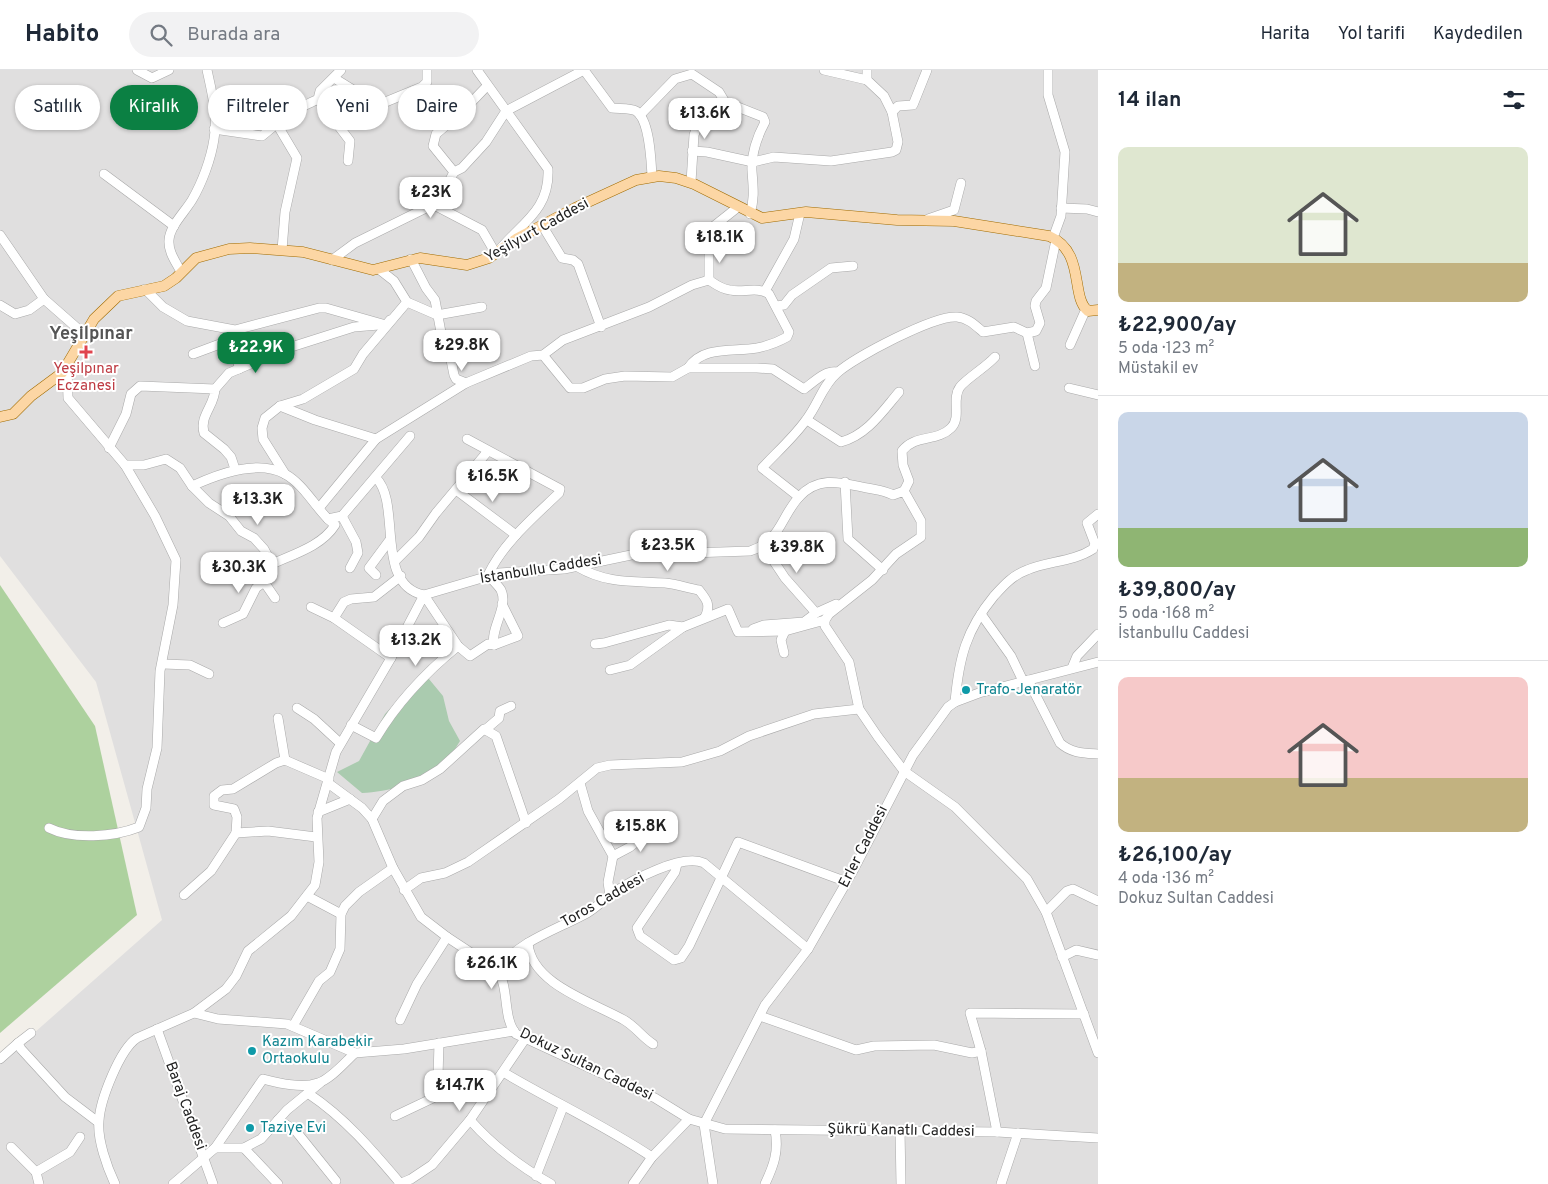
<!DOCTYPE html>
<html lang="tr">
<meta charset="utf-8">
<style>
body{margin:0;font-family:Overpass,sans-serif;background:#f2f2f3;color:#1f2937;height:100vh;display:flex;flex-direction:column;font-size:19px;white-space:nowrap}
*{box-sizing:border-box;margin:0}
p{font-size:16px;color:#747a83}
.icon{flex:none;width:28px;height:28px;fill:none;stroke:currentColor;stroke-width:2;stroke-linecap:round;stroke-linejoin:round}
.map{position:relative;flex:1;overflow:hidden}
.sheet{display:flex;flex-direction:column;background:#fff;width:450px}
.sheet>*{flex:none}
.guide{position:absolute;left:15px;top:15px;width:475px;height:45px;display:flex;gap:10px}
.price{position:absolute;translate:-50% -42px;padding:0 11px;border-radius:10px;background:#fff;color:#222;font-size:16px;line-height:32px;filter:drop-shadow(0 1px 2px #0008)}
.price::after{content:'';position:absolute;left:50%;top:30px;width:15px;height:11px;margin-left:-8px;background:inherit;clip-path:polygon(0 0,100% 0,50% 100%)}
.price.selected{background:#0b8043;color:#fff}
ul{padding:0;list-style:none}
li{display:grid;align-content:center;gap:10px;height:265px;padding:0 20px}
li+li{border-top:1px solid #e0e1e3}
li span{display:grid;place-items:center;height:155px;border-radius:10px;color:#555}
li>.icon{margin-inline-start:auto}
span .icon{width:90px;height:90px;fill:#fffc;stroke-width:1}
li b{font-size:21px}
h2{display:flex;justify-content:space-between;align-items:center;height:60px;padding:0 20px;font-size:21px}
.pill{padding:0 18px;border-radius:22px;background:#fff;box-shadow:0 1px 4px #0004;font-size:18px;line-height:45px}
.pill.selected{background:#0b8043;color:#fff}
header{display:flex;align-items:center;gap:30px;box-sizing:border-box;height:70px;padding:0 25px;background:#fff;border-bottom:1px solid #e0e1e3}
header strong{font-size:24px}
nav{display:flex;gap:28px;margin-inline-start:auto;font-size:18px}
.search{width:350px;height:45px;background:#f2f2f3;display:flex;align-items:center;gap:12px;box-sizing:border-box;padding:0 18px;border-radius:28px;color:#747a83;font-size:19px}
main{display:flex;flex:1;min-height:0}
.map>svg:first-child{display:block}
.residential{fill:#e0dfdf}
.forest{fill:#add19e}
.cemetery{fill:#aacbaf}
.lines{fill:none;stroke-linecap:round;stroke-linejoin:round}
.minor-casing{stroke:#a9a9a9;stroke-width:10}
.major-casing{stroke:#a06b00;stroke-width:11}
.minor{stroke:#fff;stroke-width:9}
.major{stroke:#fcd6a4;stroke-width:10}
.health-dot{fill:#e0444e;stroke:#fff;stroke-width:2}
.culture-dot{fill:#0f9aa8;stroke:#fff;stroke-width:2}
.labels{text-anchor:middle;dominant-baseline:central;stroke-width:4;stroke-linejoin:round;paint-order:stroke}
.street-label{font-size:15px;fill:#222;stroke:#fff}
.health-label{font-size:15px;fill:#be3a42;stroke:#fff}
.culture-label{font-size:15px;fill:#0d838f;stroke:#fff;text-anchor:start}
.quarter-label{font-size:18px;font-weight:bold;fill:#555;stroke:#fff}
</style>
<header>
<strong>Habito</strong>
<div class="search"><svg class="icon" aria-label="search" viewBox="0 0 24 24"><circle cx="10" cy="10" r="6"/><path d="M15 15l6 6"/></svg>Burada ara</div>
<nav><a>Harita</a><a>Yol tarifi</a><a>Kaydedilen</a></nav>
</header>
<main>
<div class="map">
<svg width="1098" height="1114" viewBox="0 0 1098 1114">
<rect width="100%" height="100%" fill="#f2efe9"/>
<polygon class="residential" points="0,0 1098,0 1098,1114 0,1114 0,993 162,850 96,612 0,486"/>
<polygon class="forest" points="0,515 95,656 137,845 0,963"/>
<path class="cemetery" d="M424 603 443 626 449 651 460 671C455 679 449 690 442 696 420 713 388 722 362 723L337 702 359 691 385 644Z"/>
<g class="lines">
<g class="minor-casing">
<g id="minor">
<polyline points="137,0 152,8 169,0"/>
<path d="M584 0 612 38C619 39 630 38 636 41 650 50 651 91 652 106"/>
<polyline points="824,0 867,10"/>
<polyline points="867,0 867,10 884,26 892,42"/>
<polyline points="1048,0 1048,25 1065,82 1061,146 1053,168"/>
<polyline points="334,8 355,21 383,33 422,17 427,12 427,0"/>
<polyline points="318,29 350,71 348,91"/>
<path d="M640 45 675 9 692 4 719 22 725 32 763 47 765 52C757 67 751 83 752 101 753 116 755 128 750 144"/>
<polyline points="214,59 262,66 280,51"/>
<polyline points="692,81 707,82 753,92 774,87 831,91 892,82 896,80 898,72 892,42 898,36 913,35 927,0"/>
<polyline points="454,102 462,98 486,72 506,41 584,0"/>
<polyline points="104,104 174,156"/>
<polyline points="691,112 694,65 699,51 725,32"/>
<path d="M436 136 482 160 496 184C519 154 550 142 548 99L477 0"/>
<polyline points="1061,138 1087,139 1098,142"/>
<polyline points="928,149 954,140 961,113"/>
<polyline points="542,155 562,188 573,190 578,194 601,257"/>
<polyline points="0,165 44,229 85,265"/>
<path d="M282 180 285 142 297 88 278 56C283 43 305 36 318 29L320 21 341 0"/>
<polyline points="411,189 426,218 435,230 443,273 450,285 454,305 456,309 466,313"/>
<polyline points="332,190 355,173 428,137 436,136 454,102 433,76 436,64 462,42 487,16"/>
<path d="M181 202C176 192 168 182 169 170 170 156 184 143 192 130 202 113 211 89 214 69 218 46 212 23 207 0"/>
<polyline points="709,210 709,160 738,137"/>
<polyline points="145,219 163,237 187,251 235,260 319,238 326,238 386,255 390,250"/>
<polyline points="765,221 794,169 800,143"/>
<polyline points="407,232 437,245 482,237"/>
<polyline points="0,235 15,244 29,240 44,229"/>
<polyline points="776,236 784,235 792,225 831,198 853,196"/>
<polyline points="235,263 239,299"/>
<polyline points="1027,263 1035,296"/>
<polyline points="1070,275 1086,239"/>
<polyline points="193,284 236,268 241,259"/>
<path d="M543 285 570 318H583L605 309 625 306 672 307 688 298H757L773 299 804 319C814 312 825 300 837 302"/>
<path d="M67 298 68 328 125 395H144L166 389 180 398 192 416C218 404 257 389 285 404 303 414 314 435 328 449L342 446 410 366"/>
<polyline points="1069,318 1098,325"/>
<polyline points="215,319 229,303 288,278 354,257 379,255"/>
<polyline points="280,336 315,350 376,369"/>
<path d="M807 350 841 372C867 365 882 342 899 322"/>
<path d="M467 369 560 419 559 423C533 448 504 472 488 505 492 510 498 515 501 520 509 537 490 558 494 575"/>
<path d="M109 378 126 344 131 324 140 316 215 319C215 335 199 346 204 363L224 379 231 387 235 399"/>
<polyline points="285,404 263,369 262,358 265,348 280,336 303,329 354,299 363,284 407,232 394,211 380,200"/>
<path d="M376 408C402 433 374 515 424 525L499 503 564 499 631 485 750 481C781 471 780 448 799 427 819 405 842 413 867 418 877 420 884 420 893 425L904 421 921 451V467L896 484 872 510 829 544 825 550"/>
<polyline points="845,412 848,469 883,500"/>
<path d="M192 416 209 433 229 446 241 461 254 468 264 479 272 494C294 484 322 476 335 455L328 449"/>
<polyline points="456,420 516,465"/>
<path d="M904 421 909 411 903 395 902 381C915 364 937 372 951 358 962 347 951 329 960 317 966 309 986 297 995 287"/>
<path d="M799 427 762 398C777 382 794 367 806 350 818 335 822 316 837 303 855 287 934 245 957 247 968 248 975 255 983 262L1014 257 1027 263 1036 261 1040 253 1035 236 1036 231 1046 218 1056 170"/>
<path d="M319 438 376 369 466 313 531 286 543 285 563 270 649 237 692 215 709 210C715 214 721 219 730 220 743 223 757 216 769 224L789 262 787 267C778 272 767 276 757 278 734 282 703 275 688 298"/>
<polyline points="342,446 356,472 358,483 350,498"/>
<polyline points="763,475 785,508 816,543"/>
<polyline points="395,491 419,467 436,443 488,381"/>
<path d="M578 497C607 514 633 511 665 513 676 514 688 518 699 520 707 530 711 535 705 547"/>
<polyline points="376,505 369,498 389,471"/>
<polyline points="264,512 275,528"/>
<polyline points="311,537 334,548 391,588"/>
<polyline points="981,544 1011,586 1023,611"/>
<polyline points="334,548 344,532 351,529 374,527 401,506"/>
<polyline points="223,553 243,544 256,518 264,512 272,494"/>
<polyline points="753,559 764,555 804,552 816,543 836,534"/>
<polyline points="595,574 604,573 669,555 683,557 728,539 738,562 785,561 825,550 825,556 849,592 859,639 878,667 904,701 955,737 1027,809 1046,842 1098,983"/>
<polyline points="784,583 781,570 785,561"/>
<polyline points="163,594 190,595 209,604"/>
<polyline points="1072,598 1077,586 1098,564"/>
<polyline points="610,600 630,595 683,557"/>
<path d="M1028 610 1060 673C1071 683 1083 683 1098 684"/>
<path d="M955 632C959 588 966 560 994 526 1004 515 1013 505 1027 500 1048 491 1073 492 1093 479L1095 474 1087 453 1098 444"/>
<polyline points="297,638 314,649 340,673"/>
<polyline points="278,648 285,690"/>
<path d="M351 655 376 668C398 631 425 603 458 576"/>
<polyline points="485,660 499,648 500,641 511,636"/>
<path d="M328 713 362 738 372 749 393 798 421 847 447 867 497 900C510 918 502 947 516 964L655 1028 689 1049 725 1059 997 1062 1098 1068"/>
<polyline points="580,713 588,741 613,786 608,812 610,826"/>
<polyline points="318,742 350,729"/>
<polyline points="372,749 383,731 403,716 422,710 440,699 484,659 496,666 526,753"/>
<path d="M49 758C73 770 114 767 139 757L146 738 147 719 157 678 160 601 173 535 176 490 155 446 125 395"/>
<polyline points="316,767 268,761 236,763 237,747 234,739 214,735 214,726 222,720 233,719 276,693 285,690 329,709"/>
<polyline points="613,786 630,777 653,758"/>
<polyline points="677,794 675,802 637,858 640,866 674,890 681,888 689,876 738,772 847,812"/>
<polyline points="404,820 421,808 445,803 468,792 559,729 597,698 610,695 682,692 720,681 749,666 814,644 859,639"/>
<polyline points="184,825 211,801 236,763"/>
<polyline points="307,826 341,844"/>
<polyline points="1046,842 1067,821 1073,819 1098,831"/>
<path d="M528 873C531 914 592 932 624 950 636 957 642 967 653 974"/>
<polyline points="1062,887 1076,880 1098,885"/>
<path d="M497 900C520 870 556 860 587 843 596 838 603 830 612 824 630 811 682 783 704 793L808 879"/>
<polyline points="194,943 218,949 287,954 355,983 404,979 514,961"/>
<polyline points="760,946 856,980 874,976 934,975 972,983 981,981"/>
<polyline points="400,950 417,914 447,867"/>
<polyline points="293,956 319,911 330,902 340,879 341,844 345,836 359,822 393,798"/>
<polyline points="157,959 213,1114"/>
<polyline points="31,963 18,973 21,979 65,1027 98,1052"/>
<polyline points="0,989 18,973"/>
<path d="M503 1002C552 1031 604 1055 652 1087"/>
<path d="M309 1024C345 1048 372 1080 400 1113"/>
<polyline points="395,1046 433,1028 438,1007 439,973"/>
<polyline points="278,1050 295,1060 336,1111"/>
<path d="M470 1050C494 1077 519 1096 551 1114"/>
<polyline points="704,1054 765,935 808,879 854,799 913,685 948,637 955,632 979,623 1098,592"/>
<polyline points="704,1054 713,1114"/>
<polyline points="900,1060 901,1114"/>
<polyline points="997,1062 981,981 970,943 1084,944"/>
<polyline points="11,1077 36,1102"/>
<polyline points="215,1078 244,1078 261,1069 287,1040 320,1013"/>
<polyline points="244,1078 278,1114"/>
<polyline points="536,1106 563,1037"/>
<polyline points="39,1114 36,1102 70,1082 80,1067"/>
<path d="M115 1114C107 1097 97 1069 99 1051 100 1030 120 979 137 968L194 943 226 919 236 906 248 881 291 846 315 815 319 792 317 748 336 682 391 588 424 525 458 576 470 586 488 574 494 575 518 566 502 534"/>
<path d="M173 1114 215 1078 263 1009C279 1013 302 1019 318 1013 331 1009 345 992 355 983"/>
<polyline points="399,1114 411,1109 432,1095 470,1050 525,969"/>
<polyline points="633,1114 652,1087 689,1049"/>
<path d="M765 1114C774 1095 779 1081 775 1060"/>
<polyline points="1001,1114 1018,1063"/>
</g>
</g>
<g class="major-casing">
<path id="major" d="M0 347 13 344 31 326 62 303 94 249 118 226 164 216 176 208 196 188 229 179 250 178 303 182 373 200 420 188 467 195 489 188 516 169 575 138 636 110 659 106 676 108 694 114 762 148 806 142 897 150 954 151 1049 166C1086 182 1070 227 1088 241L1098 240"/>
</g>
<use href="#minor" class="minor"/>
<use href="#major" class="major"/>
</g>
<path class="health-dot" d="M83.5 274.5h5v5h5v5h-5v5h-5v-5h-5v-5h5z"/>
<g class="culture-dot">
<circle cx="966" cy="620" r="5"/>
<circle cx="252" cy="981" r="5"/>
<circle cx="250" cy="1058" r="5"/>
</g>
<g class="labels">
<g class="street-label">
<text transform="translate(537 161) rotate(-29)">Yeşilyurt Caddesi</text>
<text transform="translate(541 500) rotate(-9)">İstanbullu Caddesi</text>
<text transform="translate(864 777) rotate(-63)">Erler Caddesi</text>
<text transform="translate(603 831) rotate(-30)">Toros Caddesi</text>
<text transform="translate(586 995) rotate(26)">Dokuz Sultan Caddesi</text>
<text transform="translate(185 1036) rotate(70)">Baraj Caddesi</text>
<text transform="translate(901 1061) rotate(1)">Şükrü Kanatlı Caddesi</text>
</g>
<g class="health-label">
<text x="86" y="299">Yeşilpınar<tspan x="86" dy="17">Eczanesi</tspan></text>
</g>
<g class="culture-label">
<text x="976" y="620">Trafo-Jenaratör</text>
<text x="262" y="972">Kazım Karabekir<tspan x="262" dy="17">Ortaokulu</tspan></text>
<text x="260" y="1058">Taziye Evi</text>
</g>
<g class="quarter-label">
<text x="91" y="264">Yeşilpınar</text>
</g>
</g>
</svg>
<b class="price" style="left:705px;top:70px">₺13.6K</b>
<b class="price" style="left:431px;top:149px">₺23K</b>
<b class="price" style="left:720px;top:194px">₺18.1K</b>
<b class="price" style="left:462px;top:302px">₺29.8K</b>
<b class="price selected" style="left:256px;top:304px">₺22.9K</b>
<b class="price" style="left:493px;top:433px">₺16.5K</b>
<b class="price" style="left:258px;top:456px">₺13.3K</b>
<b class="price" style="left:668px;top:502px">₺23.5K</b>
<b class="price" style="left:797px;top:504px">₺39.8K</b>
<b class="price" style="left:239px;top:524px">₺30.3K</b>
<b class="price" style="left:416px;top:597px">₺13.2K</b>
<b class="price" style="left:641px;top:783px">₺15.8K</b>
<b class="price" style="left:492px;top:920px">₺26.1K</b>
<b class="price" style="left:460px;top:1042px">₺14.7K</b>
<div class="guide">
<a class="pill">Satılık</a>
<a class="pill selected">Kiralık</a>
<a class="pill">Filtreler</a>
<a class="pill">Yeni</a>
<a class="pill">Daire</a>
</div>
</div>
<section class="sheet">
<h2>14 ilan<svg class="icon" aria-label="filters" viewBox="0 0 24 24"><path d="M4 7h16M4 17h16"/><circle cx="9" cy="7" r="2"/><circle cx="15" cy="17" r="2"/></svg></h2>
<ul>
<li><span style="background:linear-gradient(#dfe7d0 75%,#c2b280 0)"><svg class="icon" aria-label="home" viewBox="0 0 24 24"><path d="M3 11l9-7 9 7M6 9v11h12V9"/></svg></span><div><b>₺22,900/ay</b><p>5 oda · 123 m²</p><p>Müstakil ev</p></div></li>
<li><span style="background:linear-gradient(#c9d6e8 75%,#8fb573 0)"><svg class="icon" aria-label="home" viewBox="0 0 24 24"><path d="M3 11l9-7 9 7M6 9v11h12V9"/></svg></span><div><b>₺39,800/ay</b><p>5 oda · 168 m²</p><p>İstanbullu Caddesi</p></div></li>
<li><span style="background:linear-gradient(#f6c9c9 65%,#c2b280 0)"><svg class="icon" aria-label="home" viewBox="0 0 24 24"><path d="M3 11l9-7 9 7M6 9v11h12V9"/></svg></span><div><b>₺26,100/ay</b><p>4 oda · 136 m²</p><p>Dokuz Sultan Caddesi</p></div></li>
</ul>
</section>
</main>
